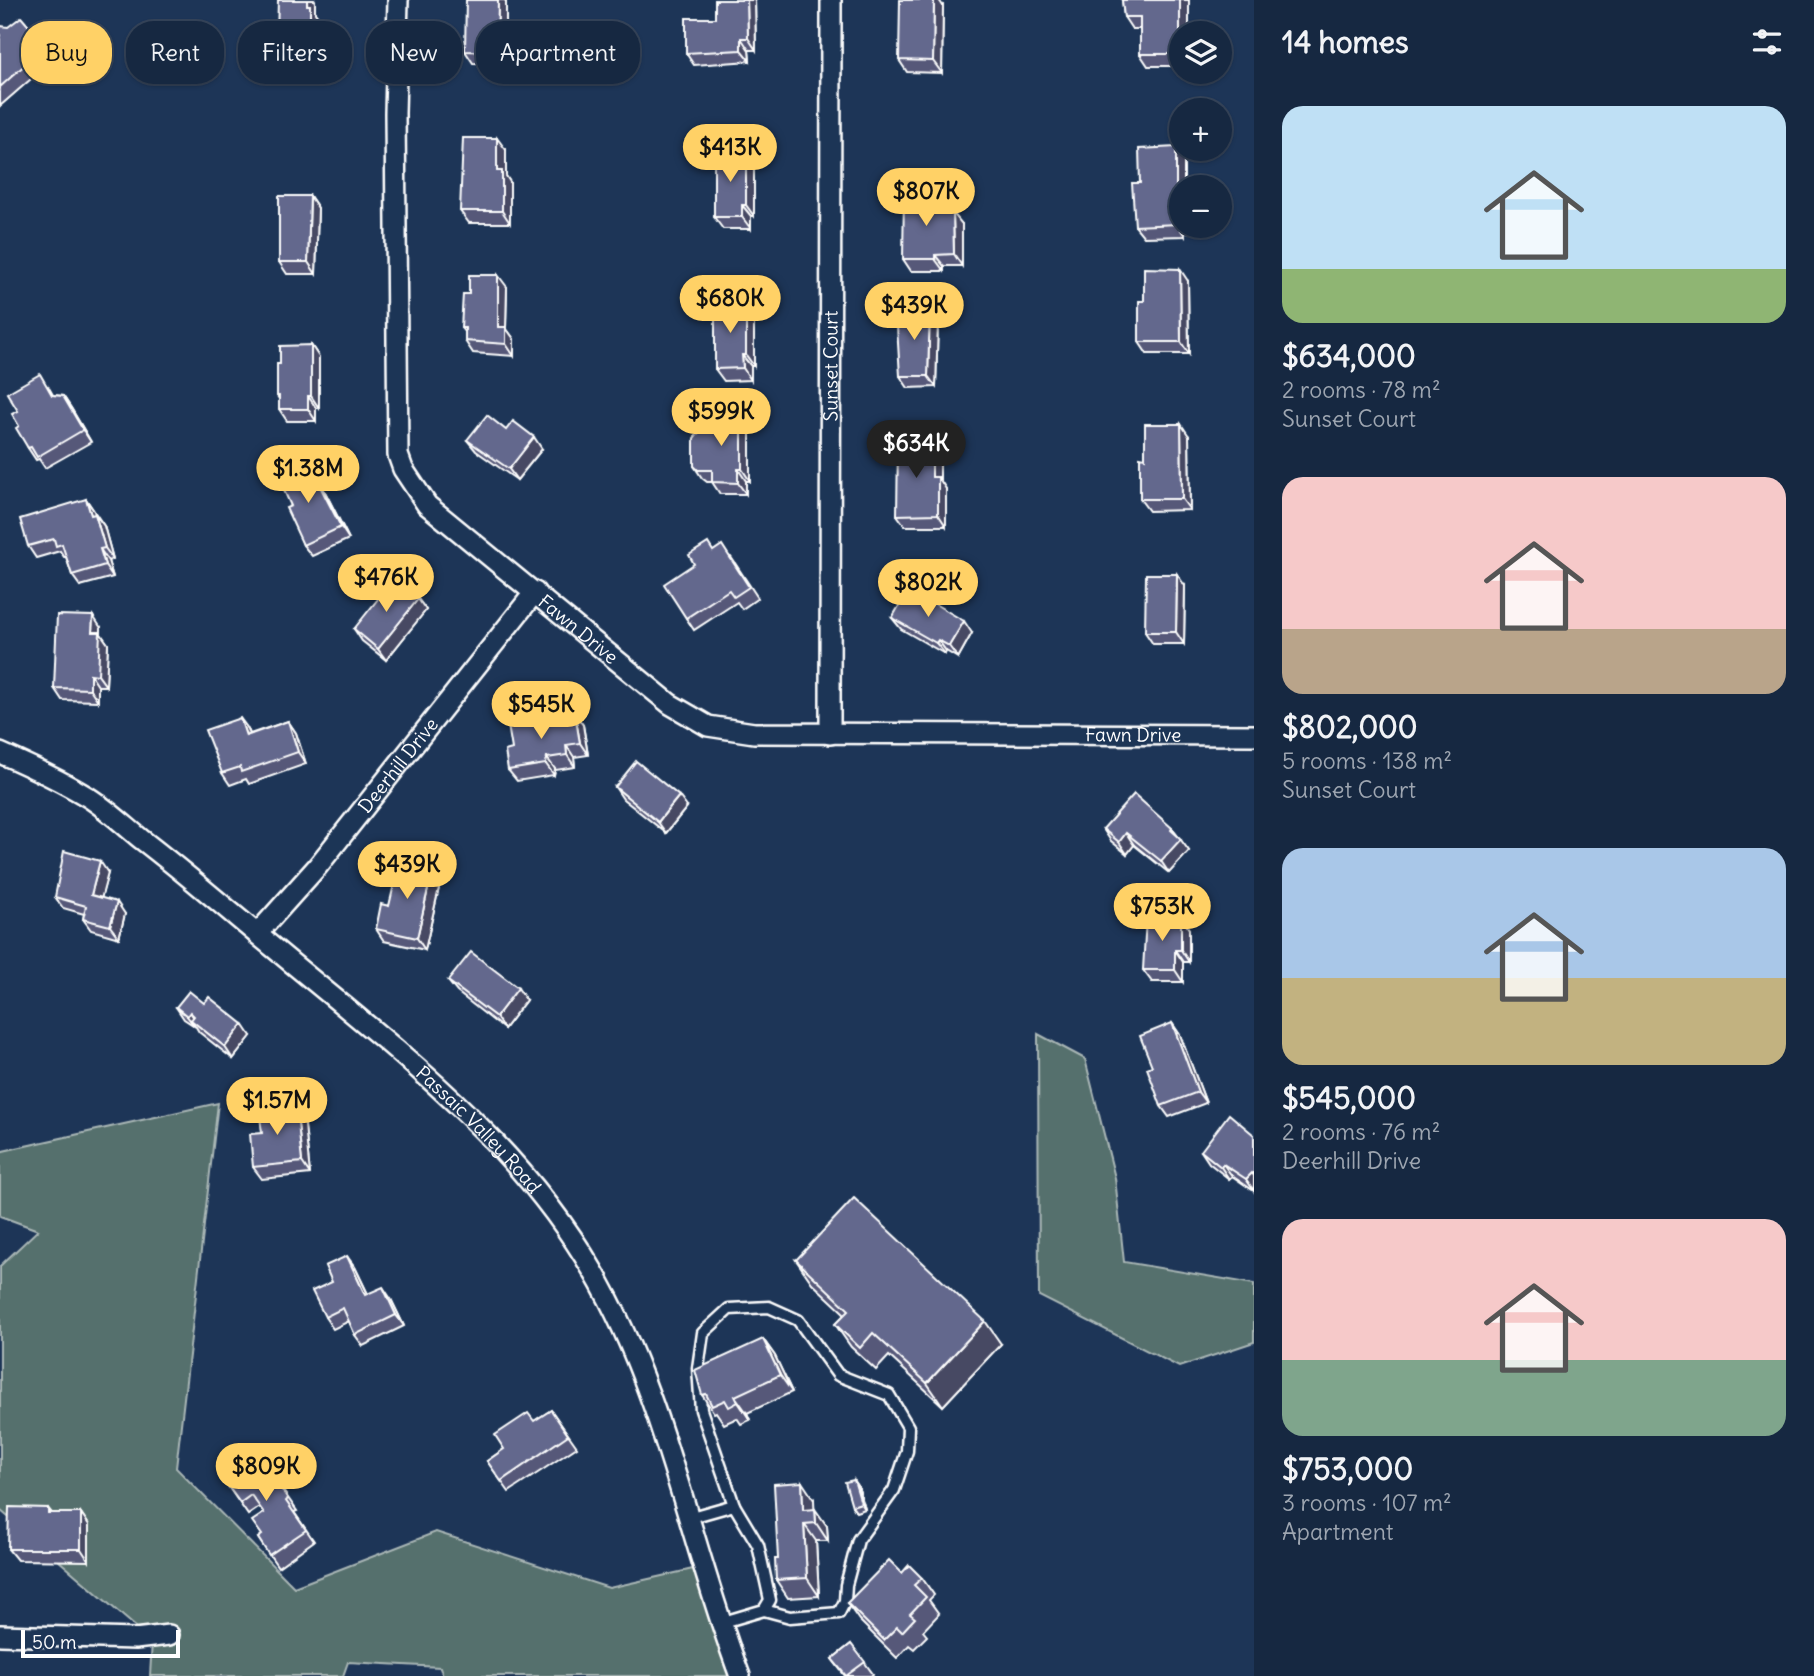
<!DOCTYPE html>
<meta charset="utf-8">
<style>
body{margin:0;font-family:Delius,sans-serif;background:#23344c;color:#f1f3f6;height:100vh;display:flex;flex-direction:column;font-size:26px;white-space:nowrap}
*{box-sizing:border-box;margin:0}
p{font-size:23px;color:#9ea6b1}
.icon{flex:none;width:38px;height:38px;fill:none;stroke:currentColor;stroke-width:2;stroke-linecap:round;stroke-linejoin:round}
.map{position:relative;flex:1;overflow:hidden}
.side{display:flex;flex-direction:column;background:#162841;width:560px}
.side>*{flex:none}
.hud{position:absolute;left:21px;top:21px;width:665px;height:63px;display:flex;gap:14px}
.fabs{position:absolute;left:1169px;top:21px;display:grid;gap:14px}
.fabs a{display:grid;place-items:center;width:63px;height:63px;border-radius:50%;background:#162841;box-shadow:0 2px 5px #0004,0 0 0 2px #35445a;font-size:35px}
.scale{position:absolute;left:21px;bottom:18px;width:159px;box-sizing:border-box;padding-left:7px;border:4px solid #fff;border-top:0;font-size:19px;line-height:24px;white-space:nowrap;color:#fff;-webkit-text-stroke:5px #1d3557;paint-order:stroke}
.price{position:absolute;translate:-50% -60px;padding:0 16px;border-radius:24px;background:#ffd166;color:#111;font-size:23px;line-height:46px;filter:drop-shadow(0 2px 4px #0008)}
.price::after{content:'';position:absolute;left:50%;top:42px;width:21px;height:16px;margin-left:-10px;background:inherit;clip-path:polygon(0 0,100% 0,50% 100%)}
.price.current{background:#222;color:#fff}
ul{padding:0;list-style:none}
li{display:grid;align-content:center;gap:14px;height:371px;padding:0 28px}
li span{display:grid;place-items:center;height:217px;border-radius:21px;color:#555}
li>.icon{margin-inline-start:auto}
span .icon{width:126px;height:126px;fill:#fffc;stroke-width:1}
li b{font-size:30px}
h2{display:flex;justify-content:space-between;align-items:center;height:84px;padding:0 28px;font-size:30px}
.chip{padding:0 24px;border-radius:28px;background:#162841;box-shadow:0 2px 5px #0004,0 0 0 2px #35445a;font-size:24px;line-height:63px}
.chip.current{background:#ffd166;color:#111}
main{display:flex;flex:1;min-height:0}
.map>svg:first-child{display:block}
.green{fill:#556f6d;stroke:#aab7b6;stroke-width:2}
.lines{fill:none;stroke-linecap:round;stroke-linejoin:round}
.service-casing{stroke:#fff;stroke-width:15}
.minor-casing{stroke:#fff;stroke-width:24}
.service{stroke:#1d3557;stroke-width:10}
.minor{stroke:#1d3557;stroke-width:19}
.wall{fill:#565979;stroke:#fff;stroke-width:2}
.shaded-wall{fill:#464963;stroke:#fff;stroke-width:2}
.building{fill:#64688d;stroke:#fff;stroke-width:2}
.labels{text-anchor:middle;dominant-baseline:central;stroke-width:5;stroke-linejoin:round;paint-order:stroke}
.street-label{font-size:19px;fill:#fff;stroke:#1d3557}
</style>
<main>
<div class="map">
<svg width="1254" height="1676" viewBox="0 0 1254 1676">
<rect width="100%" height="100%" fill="#1d3557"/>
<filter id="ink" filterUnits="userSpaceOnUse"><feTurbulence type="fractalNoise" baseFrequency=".0143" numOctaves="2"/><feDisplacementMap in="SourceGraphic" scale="14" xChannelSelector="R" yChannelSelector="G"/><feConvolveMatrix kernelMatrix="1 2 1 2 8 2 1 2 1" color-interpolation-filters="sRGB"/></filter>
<g filter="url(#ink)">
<g class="green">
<polygon points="1038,1034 1085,1059 1115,1178 1124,1262 1254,1284 1254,1342 1179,1367 1039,1296"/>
<polygon points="218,1103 176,1468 294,1587 436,1532 609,1588 702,1567 742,1676 443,1676 440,1667 348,1662 343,1676 150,1676 152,1641 0,1510 0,1266 38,1230 0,1216 0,1154 3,1151"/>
</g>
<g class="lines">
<g class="service-casing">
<g id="service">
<polyline points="734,1505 701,1410 698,1368 703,1333 729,1309 769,1307 798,1320 838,1375 889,1395 908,1427 907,1451 894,1490 858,1540 846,1585 845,1601 839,1613 790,1617 764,1610"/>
<polyline points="688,1518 734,1505 758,1545 770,1600 764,1610 720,1623"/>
</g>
</g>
<g class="minor-casing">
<g id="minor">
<path id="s1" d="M398 0 395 113 398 455 403 469 427 505 670 704 708 726 754 733 1254 735"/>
<path id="s2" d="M830 734 831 0"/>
<path id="s3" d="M0 753C30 766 60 780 88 797 107 809 124 825 141 839 187 874 230 912 275 949 391 1046 515 1137 593 1271 664 1392 690 1545 740 1676"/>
<path id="s4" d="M257 934 317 867 535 592"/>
<polyline points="0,1635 135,1639 169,1635"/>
</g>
</g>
<use href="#service" class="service"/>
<use href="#minor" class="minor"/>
</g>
<g class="wall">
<polygon points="755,0 756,50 749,50 750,61 694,65 686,53 715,18"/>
<polygon points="1122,0 1189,0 1189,33 1181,33 1181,66 1148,66 1140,54 1140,29 1132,29 1124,17"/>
<polygon points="315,2 315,13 318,17 318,81 284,81 276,70"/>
<polygon points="506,2 506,64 473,63 465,51"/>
<polygon points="943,6 942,73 907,72 899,60"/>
<polygon points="0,26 46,46 55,58 0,106"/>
<polygon points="506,150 506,176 510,182 510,223 469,223 460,211"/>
<polygon points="746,153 754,165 754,216 751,216 751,229 723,229 714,217"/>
<polygon points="1184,159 1184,187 1181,187 1181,226 1189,226 1190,232 1185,233 1185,236 1144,237 1135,226 1140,183"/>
<polygon points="310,196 318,208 316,274 287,274 279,262"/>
<polygon points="944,206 944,213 962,224 962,266 944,266 944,271 911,271 903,259"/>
<polygon points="1188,281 1189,354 1147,354 1139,342 1144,301"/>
<polygon points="507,287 506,328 514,339 514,356 473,353 465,341 465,333 461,328 469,294"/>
<polygon points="746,303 754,314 754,366 751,366 751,380 724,381 715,369"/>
<polygon points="938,321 936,387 908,388 900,376"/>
<polygon points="311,345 319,357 319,408 316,408 316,421 287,421 279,409 279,399 277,396 280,364"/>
<polygon points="48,386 53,395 63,396 71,408 91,442 45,468 39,459 36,460 28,448 19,426 18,411"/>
<polygon points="742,413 750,425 750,481 746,481 746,494 720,494 712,482 707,482 702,478 694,466 712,432"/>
<polygon points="506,430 542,449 517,480 476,451 467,440"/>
<polygon points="1189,436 1190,510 1149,511 1140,499 1145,458"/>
<polygon points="932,441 940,453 940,480 946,489 946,526 905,526 897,515"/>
<polygon points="308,463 316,474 349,539 312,556 303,545 291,506"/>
<polygon points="86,499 104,526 113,559 108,561 113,577 80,586 72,575 66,557 64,557 60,551 36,558 28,546"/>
<polygon points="713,551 731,557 758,598 742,609 737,602 694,630 686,618"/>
<polygon points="1185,586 1184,644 1153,644 1145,632"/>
<polygon points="418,599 426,610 386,660 362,641 354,629"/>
<polygon points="892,618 972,633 958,658 946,651 945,654 901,629"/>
<polygon points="101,628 101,634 108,644 106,686 98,686 98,701 62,700 54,688"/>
<polygon points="575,714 583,725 588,755 574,757 575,767 556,770 555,769 554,775 517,781 508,770 512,749"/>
<polygon points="288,721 296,733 306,764 249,784 246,779 230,785 222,773 248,729 250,734"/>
<polygon points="615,787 687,807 666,833 623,799"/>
<polygon points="1103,829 1179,838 1189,851 1169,873 1134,845 1127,854 1111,841"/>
<polygon points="433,867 441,879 425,950 384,941 376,929 389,906 402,877"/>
<polygon points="108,873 101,898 125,914 119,938 91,930 83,919 84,914 63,908 55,897"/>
<polygon points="1181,917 1189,929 1189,962 1183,962 1183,982 1152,982 1143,970"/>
<polygon points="448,981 526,1000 504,1029 457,992"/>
<polygon points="204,1003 251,1036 233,1059 199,1032 196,1027 184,1019 176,1007"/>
<polygon points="1172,1023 1180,1035 1206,1103 1169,1117 1161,1106 1152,1066"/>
<polygon points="304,1116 310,1174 262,1179 253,1167 262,1133"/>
<polygon points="1254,1135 1254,1191 1232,1176 1229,1179 1209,1163 1201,1151"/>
<polygon points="796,1260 1001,1344 943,1406 889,1356 876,1370 851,1347 835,1324 845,1314 812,1283"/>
<polygon points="355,1267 368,1294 391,1299 404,1326 363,1346 355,1335 349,1321 333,1329 325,1317 332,1282"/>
<polygon points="763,1339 775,1356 792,1392 747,1413 750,1420 741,1424 737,1418 724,1424 716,1412 714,1413 702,1395"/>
<polygon points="551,1410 577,1447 509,1492 487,1461 504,1449 534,1421"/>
<polygon points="261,1453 280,1480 277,1482 297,1511 294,1512 314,1541 278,1567 258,1538 262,1535 264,1513 260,1507 248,1515 223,1479"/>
<polygon points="854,1480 858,1486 865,1509 856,1512 852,1506"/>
<polygon points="814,1500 814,1509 827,1526 828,1541 816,1541 819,1596 788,1598 776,1580 778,1559"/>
<polygon points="48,1508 52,1513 81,1513 89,1525 89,1561 17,1560 8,1549"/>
<polygon points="902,1573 922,1578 934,1595 929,1600 939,1614 923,1631 927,1636 914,1649 909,1645 897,1658 859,1620 847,1603"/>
<polygon points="851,1644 873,1674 871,1676 845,1676 832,1659"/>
</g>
<g class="shaded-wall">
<polygon points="307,0 314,0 315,2 315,13 318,17 318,81 310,70"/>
<polygon points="498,0 505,0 506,2 506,64 497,52"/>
<polygon points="747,0 755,0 756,50 748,38"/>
<polygon points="934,0 939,0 943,6 942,73 933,61"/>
<polygon points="1180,0 1189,0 1189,33 1181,33 1181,56 1180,54"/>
<polygon points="741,38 749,50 750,61 741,50"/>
<polygon points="497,138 506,150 506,176 510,182 510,223 502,211 497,171"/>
<polygon points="1176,147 1184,159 1184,187 1181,187 1181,218 1176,196"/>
<polygon points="746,153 754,165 754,216 746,205"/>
<polygon points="936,194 944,206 944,225 936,213"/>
<polygon points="310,196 318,208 316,274 308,262"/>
<polygon points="742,205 751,216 751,229 742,217"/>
<polygon points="953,213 962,224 962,266 954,254"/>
<polygon points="1176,221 1185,233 1185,236 1177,224"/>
<polygon points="935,255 944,266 944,271 935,259"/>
<polygon points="1180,269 1188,281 1189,354 1181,342"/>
<polygon points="498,275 507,287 506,328 514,339 514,356 506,344 498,327"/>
<polygon points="746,303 754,314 754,366 746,355"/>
<polygon points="930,309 938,321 936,387 928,376"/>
<polygon points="311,345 319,357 319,408 311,396"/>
<polygon points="742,355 751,366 751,380 743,368"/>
<polygon points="63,396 71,408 91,442 83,430"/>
<polygon points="308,396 316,408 316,421 308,409"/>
<polygon points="742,413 750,425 750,481 742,469"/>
<polygon points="1181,424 1189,436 1190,510 1182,499"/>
<polygon points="534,437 542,449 517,480 509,469"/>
<polygon points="932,441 940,453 940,480 946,489 946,526 938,514 932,477"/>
<polygon points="308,463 316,474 349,539 341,527"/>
<polygon points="738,469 746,481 746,494 738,483"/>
<polygon points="86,499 94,511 99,527 91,515"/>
<polygon points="95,514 104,526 113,559 105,548"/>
<polygon points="100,549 108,561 113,577 105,565"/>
<polygon points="1177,574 1185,586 1184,644 1176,632"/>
<polygon points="418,599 426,610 386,660 378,649"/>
<polygon points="93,616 101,628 101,634 108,644 106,686 98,675 92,632"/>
<polygon points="964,621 972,633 958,658 949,646"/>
<polygon points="938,640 946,651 945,654 936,643"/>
<polygon points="90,674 98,686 98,701 90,689"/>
<polygon points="575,714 583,725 588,755 580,743"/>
<polygon points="240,718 248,729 254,747 246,736"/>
<polygon points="288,721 296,733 306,764 298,752"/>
<polygon points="566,745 574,757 575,767 567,755"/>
<polygon points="547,756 547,758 555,769 554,775 546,764"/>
<polygon points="679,796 687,807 666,833 658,822"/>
<polygon points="1172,828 1189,851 1169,873 1161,861 1171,830"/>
<polygon points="1126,833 1134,845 1127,854 1119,842"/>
<polygon points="100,861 108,873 99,907 91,895"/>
<polygon points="433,867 441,879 425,950 417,938"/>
<polygon points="117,902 125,914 119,938 110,926"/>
<polygon points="1181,917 1189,929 1189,962 1181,950"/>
<polygon points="1175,950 1183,962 1183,982 1175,970"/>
<polygon points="518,988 526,1000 504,1029 496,1017"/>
<polygon points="190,1012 198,1024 191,1020 195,1027 187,1016"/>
<polygon points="1172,1023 1180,1035 1206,1103 1198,1092"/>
<polygon points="243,1024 251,1036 233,1059 225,1047"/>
<polygon points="296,1104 304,1116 310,1174 302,1162"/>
<polygon points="1223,1164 1232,1176 1229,1179 1221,1167"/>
<polygon points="1252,1173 1254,1176 1254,1191 1246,1179"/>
<polygon points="347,1256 355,1267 374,1307 365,1295"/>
<polygon points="383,1287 391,1299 404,1326 396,1315"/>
<polygon points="985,1321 1001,1344 943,1406 927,1383"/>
<polygon points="763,1339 775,1356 792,1392 780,1375"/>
<polygon points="735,1396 747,1413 750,1420 738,1402"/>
<polygon points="854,1480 858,1486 865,1509 861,1503"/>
<polygon points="802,1482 814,1500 815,1523 803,1510"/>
<polygon points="815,1509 827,1526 828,1541 816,1523"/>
<polygon points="81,1513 89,1525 89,1561 81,1549"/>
<polygon points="804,1524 816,1541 819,1596 807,1578"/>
</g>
<g class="building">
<polygon points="278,0 307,0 307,5 310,5 310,70 276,70"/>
<polygon points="466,0 498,0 497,52 465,51"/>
<polygon points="715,0 747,0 748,38 741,38 741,50 686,53 686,18 715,18"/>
<polygon points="900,0 934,0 933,61 899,60"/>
<polygon points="1122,0 1180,0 1180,54 1140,54 1140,17 1124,17"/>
<polygon points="21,17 46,46 0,87 0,26 8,27"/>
<polygon points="463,138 497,138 497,171 502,171 502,211 460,211"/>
<polygon points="1176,147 1176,196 1181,196 1181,221 1176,221 1177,224 1135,226 1132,183 1140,183 1139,149"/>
<polygon points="714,153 746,153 746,205 742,205 742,217 714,217"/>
<polygon points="904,194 936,194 936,213 953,213 954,254 935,255 935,259 903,259"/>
<polygon points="279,196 310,196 308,262 279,262"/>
<polygon points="1144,268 1180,269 1181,342 1139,342 1139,301 1144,301"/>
<polygon points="469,275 498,275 498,327 506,327 506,344 465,341 465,328 461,328 463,294 469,294"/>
<polygon points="715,303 746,303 746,355 742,355 743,368 715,369"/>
<polygon points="930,309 928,376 900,376 896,310"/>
<polygon points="311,345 311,396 308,396 308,409 279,409 279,396 277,396 277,364 280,364 280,346"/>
<polygon points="40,374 52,395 63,396 83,430 37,457 31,447 28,448 16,428 19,426 12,414 18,411 7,393"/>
<polygon points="712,413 742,413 742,469 738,469 738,483 712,482 712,470 698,470 694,466 694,438 699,432 712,432"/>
<polygon points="487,415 506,430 513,421 534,437 509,469 467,440"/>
<polygon points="1145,424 1181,424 1182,499 1140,499 1140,457 1145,458"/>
<polygon points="932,441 932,477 938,477 938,514 897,515 898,442"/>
<polygon points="308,463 341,527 303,545 286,508 291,506 278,477"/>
<polygon points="86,499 91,515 95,514 105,548 100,549 105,565 72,575 62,544 56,546 54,539 28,546 20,519"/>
<polygon points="708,543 713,551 722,545 749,587 734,597 729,590 686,618 664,584 694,564 689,555"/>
<polygon points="1146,574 1177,574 1176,632 1145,632"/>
<polygon points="394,579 418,599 378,649 354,629"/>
<polygon points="909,589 964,621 949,646 938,640 936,643 892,618"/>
<polygon points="57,615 93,616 92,632 100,632 98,675 90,674 90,689 54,688"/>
<polygon points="575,714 580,743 566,745 567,755 547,758 547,756 546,764 508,770 505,751 512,749 508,725"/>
<polygon points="240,718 246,736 288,721 298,752 241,772 240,767 222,773 205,730"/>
<polygon points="636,761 679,796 658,822 615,787"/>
<polygon points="1134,794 1172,828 1171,830 1181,839 1161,861 1126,833 1119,842 1103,829"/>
<polygon points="64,851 100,861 91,895 117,902 110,926 83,919 86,906 55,897"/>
<polygon points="405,861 433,867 417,938 376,929 381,904 389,906 396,876 402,877"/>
<polygon points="1146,917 1181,917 1181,950 1175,950 1175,970 1143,970"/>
<polygon points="471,952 518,988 496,1017 448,981"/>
<polygon points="189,991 204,1003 209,997 243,1024 225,1047 191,1020 194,1016 190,1012 187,1016 176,1007"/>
<polygon points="1172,1023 1198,1092 1161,1106 1147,1068 1152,1066 1140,1036"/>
<polygon points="296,1104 302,1162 253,1167 250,1134 262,1133 259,1108"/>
<polygon points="1229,1114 1254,1135 1254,1174 1252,1173 1246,1179 1223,1164 1221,1167 1201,1151"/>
<polygon points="854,1198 985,1321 927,1383 873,1333 860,1348 835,1324 849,1310 796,1260"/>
<polygon points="347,1256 365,1295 383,1287 396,1315 355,1335 343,1308 325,1317 312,1291 332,1282 325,1266"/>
<polygon points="763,1339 780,1375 735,1396 738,1402 729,1407 725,1400 712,1406 706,1394 702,1395 695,1370"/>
<polygon points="551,1410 568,1435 501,1481 487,1461 504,1449 495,1435 528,1413 534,1421"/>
<polygon points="261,1453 272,1468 268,1470 288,1499 286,1501 306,1530 269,1555 258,1538 262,1535 252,1521 264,1513 251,1495 240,1503 223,1479"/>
<polygon points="854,1480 861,1503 852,1506 845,1482"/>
<polygon points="802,1482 803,1510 815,1509 816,1523 804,1524 807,1578 776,1580 775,1559 778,1559 774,1484"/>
<polygon points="9,1507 48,1508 48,1513 81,1513 81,1549 8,1549"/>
<polygon points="889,1560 902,1573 909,1565 922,1578 914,1585 926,1597 910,1614 915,1618 902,1632 897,1627 884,1640 847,1603"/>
<polygon points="851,1644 865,1662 846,1676 832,1659"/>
</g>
</g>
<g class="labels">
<g class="street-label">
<text stroke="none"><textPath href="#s2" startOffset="368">Sunset Court</textPath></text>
<text stroke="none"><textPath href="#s1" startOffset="709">Fawn Drive</textPath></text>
<text stroke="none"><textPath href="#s1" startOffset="1297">Fawn Drive</textPath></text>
<text stroke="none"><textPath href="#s4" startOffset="220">Deerhill Drive</textPath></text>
<text stroke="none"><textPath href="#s3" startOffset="612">Passaic Valley Road</textPath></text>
</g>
</g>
</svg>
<div class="fabs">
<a><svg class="icon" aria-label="layers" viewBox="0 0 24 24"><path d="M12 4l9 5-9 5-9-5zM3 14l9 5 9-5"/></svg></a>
<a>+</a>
<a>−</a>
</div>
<div class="scale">50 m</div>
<b class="price" style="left:730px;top:184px">$413K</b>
<b class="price" style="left:926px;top:228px">$807K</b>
<b class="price" style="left:730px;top:335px">$680K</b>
<b class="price" style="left:914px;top:342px">$439K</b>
<b class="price" style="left:721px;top:448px">$599K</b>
<b class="price current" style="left:916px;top:480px">$634K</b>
<b class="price" style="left:308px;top:505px">$1.38M</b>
<b class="price" style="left:386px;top:614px">$476K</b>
<b class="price" style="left:928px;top:619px">$802K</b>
<b class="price" style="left:541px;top:741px">$545K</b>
<b class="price" style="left:407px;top:901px">$439K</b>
<b class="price" style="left:1162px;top:943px">$753K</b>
<b class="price" style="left:277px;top:1137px">$1.57M</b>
<b class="price" style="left:266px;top:1503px">$809K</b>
<div class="hud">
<a class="chip current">Buy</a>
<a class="chip">Rent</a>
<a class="chip">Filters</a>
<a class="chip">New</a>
<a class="chip">Apartment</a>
</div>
</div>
<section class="side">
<h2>14 homes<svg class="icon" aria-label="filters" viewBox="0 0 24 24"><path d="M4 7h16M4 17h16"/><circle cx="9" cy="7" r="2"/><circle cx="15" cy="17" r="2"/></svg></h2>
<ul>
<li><span style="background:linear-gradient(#bfe0f5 75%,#8fb573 0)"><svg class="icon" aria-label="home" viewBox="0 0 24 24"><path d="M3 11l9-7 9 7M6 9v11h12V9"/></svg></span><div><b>$634,000</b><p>2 rooms · 78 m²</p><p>Sunset Court</p></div></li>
<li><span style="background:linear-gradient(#f6c9c9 70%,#b9a48a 0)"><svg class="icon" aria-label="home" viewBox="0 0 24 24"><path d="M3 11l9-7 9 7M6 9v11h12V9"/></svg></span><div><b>$802,000</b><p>5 rooms · 138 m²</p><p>Sunset Court</p></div></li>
<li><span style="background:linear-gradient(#a9c7e8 60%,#c2b280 0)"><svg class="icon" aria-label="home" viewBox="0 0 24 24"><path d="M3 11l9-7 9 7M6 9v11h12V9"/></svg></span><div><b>$545,000</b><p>2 rooms · 76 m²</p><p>Deerhill Drive</p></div></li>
<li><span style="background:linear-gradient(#f6c9c9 65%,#7fa58c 0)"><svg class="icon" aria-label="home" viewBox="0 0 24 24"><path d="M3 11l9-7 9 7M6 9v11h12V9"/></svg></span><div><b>$753,000</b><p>3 rooms · 107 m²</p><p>Apartment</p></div></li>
</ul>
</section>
</main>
